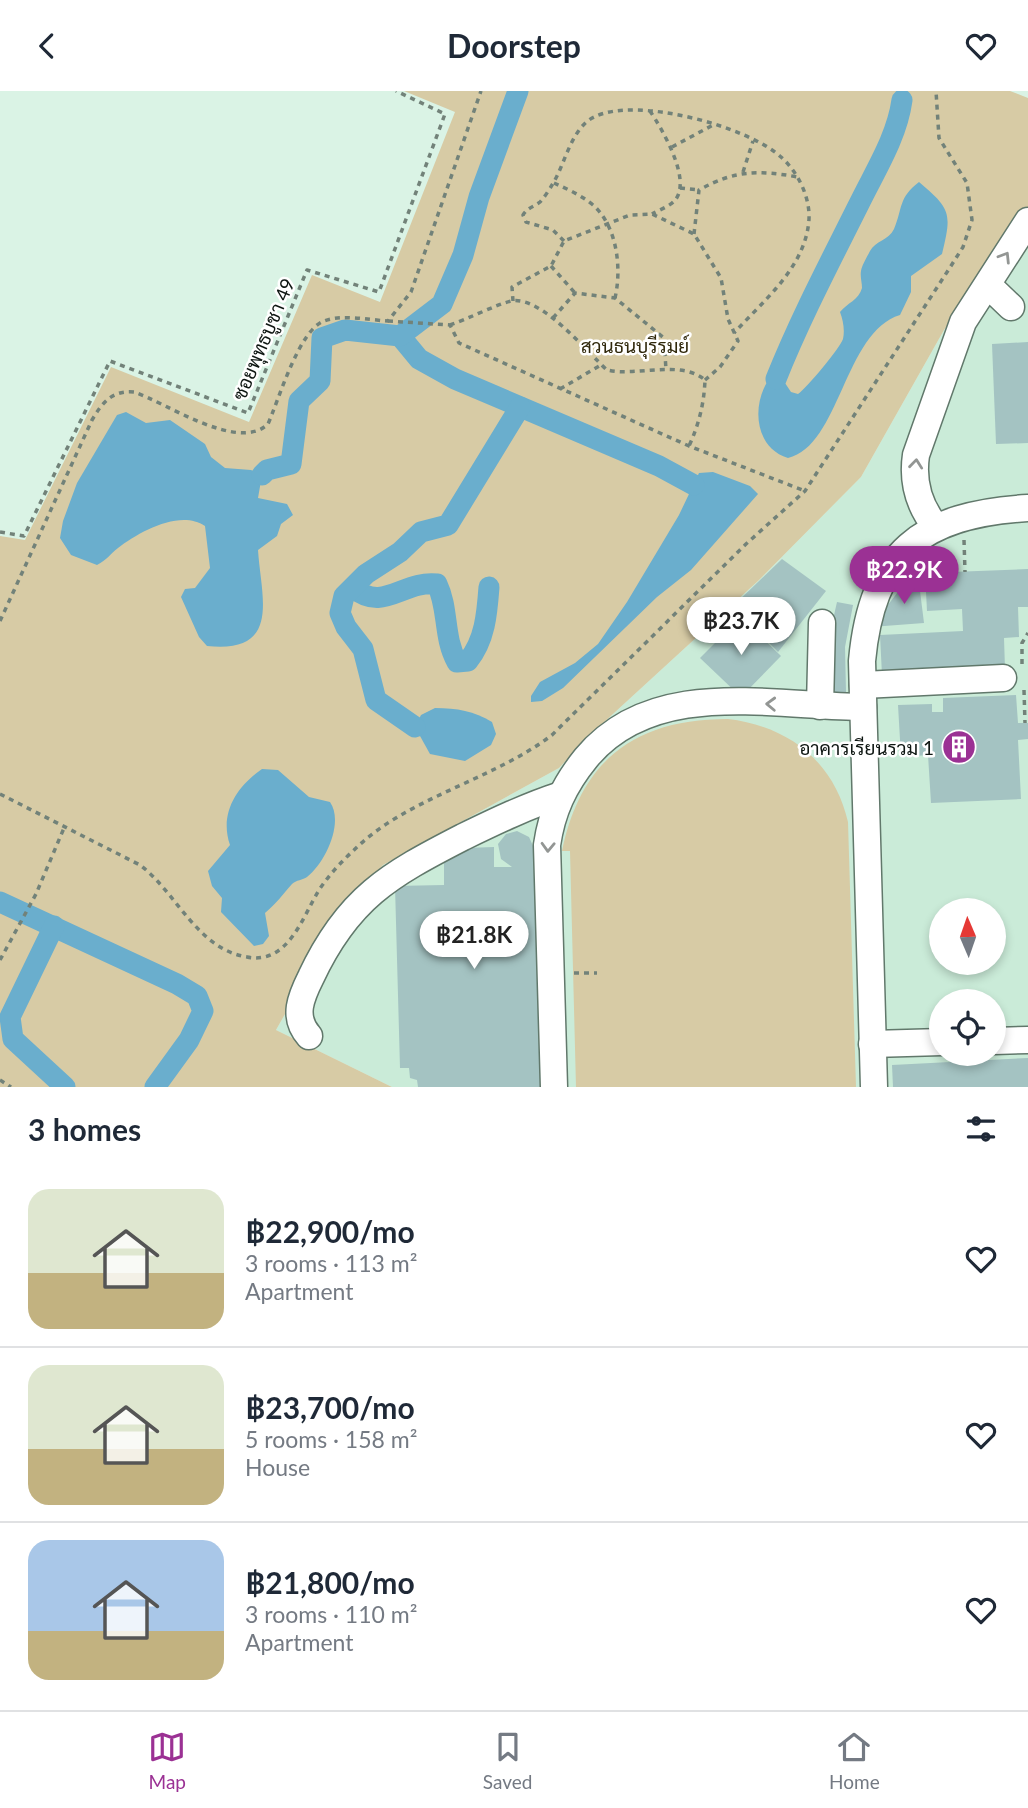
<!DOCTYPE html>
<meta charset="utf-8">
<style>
body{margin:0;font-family:Lato,Sarabun,sans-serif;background:#f6f6f7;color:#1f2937;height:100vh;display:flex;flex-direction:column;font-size:26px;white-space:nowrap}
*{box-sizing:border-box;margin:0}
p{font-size:23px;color:#747a83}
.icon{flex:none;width:38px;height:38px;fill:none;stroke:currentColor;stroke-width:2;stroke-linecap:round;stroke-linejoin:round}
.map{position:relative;height:996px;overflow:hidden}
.sheet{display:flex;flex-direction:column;background:#fff;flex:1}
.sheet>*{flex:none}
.needle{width:46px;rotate:358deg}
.tools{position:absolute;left:929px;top:807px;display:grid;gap:14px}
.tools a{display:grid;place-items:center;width:77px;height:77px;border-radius:50%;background:#fff;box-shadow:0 4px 10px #0003;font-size:35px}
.price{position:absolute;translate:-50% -60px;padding:0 16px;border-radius:24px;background:#fff;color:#222;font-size:23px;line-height:46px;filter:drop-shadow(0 2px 4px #0008)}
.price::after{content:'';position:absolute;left:50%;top:42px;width:21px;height:16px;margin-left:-10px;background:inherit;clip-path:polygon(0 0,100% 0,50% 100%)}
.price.active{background:#9b3194;color:#fff}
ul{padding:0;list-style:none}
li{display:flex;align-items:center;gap:21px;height:175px;padding:0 28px}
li+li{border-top:2px solid #e0e1e3}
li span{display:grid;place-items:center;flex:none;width:196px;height:140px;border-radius:21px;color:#555}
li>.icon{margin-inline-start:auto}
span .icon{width:84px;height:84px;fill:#fffc;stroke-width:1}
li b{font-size:30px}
h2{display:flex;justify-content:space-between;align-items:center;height:84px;padding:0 28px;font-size:30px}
header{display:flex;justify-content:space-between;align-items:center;height:91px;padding:0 28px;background:#fff;font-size:32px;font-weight:700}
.menu{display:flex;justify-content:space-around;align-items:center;height:98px;border-top:2px solid #e0e1e3;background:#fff;font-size:19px;color:#747a83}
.menu a{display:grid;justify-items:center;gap:4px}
.menu .active{color:#9b3194}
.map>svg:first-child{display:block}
.built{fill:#caebd8;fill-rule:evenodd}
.green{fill:#d7cba5}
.water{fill:#6aaecd}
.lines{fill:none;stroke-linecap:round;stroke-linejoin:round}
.canal{stroke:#6aaecd;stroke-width:21}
.building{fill:#a4c3c2}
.minor-casing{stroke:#61786b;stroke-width:29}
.path{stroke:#728279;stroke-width:3.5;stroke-dasharray:5 5;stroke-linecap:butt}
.minor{stroke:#fff;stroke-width:26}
.oneway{stroke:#939694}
.labels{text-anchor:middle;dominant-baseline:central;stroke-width:5;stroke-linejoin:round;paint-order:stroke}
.street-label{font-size:19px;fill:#0e1612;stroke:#fff}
.park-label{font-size:19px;fill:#31290c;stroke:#fff}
.poi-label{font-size:19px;fill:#0e1612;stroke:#fff;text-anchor:end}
</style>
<header><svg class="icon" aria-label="back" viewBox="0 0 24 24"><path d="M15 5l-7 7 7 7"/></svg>Doorstep<svg class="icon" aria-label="heart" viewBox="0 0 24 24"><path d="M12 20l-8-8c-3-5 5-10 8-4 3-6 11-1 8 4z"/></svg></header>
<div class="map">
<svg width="1028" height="996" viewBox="0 0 1028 996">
<rect width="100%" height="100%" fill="#daf3e5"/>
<path class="built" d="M1028 122V996H392L276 939 344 819 383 774 559 677 589 645 758 490 861 386 944 239ZM942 819H994V872H942ZM942 910H994V962H942Z"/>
<g class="green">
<polygon points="404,0 1010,0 1028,7 1028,122 944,239 861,386 758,490 589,645 559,677 383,774 344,819 276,939 392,996 0,996 0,445 25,449 111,276 249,331 312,184 380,211 455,21"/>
<path d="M728 628C788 635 834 670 848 731L856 996H576L570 760H562C581 668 636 628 728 628Z"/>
</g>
<g class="water">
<path d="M919 91C951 118 952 122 942 163L911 185V201L900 224C844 241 840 355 788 367 754 357 751 312 770 287L783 289 791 301 798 303C806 298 840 257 843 248 845 239 843 229 840 221 847 212 859 209 862 197 862 191 860 186 861 180 862 174 867 166 870 160 875 150 889 149 894 138 903 117 898 107 919 91Z"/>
<path d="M126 321 146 332 170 329 205 353 211 366 225 377 251 379 262 384 258 407 287 413 293 424 281 433 277 445 258 459C261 506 282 563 207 555L199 546 181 506 185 498 195 497 210 477 205 435C180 418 139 441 118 457 110 463 107 469 97 474L71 464 60 447 63 430 77 392 117 324Z"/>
<polygon points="713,381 750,395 758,403 691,479 657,506 563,597 542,610 531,611 531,605 540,591 575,572 598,553 627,511 679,424 699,382"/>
<path d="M435 617C457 617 474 620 492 631L496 643 491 654 465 670 430 663 415 636 421 624Z"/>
<path d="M262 678 278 679 309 706 330 711C344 731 326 771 307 786 303 789 296 789 292 793 283 803 276 813 265 822L269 845 263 853 254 855 221 821 222 807 212 795 208 780 230 754C219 722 237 695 262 678Z"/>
</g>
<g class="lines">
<g class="canal">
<polyline points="400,245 419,268 455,288 659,375 694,394"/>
<path d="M776 288C800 228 830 171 859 113 875 80 897 46 902 9"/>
<polyline points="262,384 267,379 291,373 299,310 320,290 322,247 345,239 400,245 442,213 463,164 479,106 518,0"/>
<path d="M353 497C384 522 403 489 437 493 449 518 443 546 457 571L468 570C485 549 487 523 489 496"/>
<polyline points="415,636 376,609 363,558 346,536 340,522 344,505 366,483 400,461 421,441 448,434 520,316"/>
<polyline points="0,811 177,893 197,905 203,920 189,949 155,996"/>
<polyline points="54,835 10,926 13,948 65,996"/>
</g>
</g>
<g class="building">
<polygon points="1028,251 1028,352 996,353 992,253"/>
<polygon points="782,468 826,500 778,561 733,515"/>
<polygon points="917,476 924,532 871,536"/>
<polygon points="1028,478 1028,516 1018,516 1019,546 1004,547 1005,578 882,584 880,544 963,540 962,518 927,520 925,482"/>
<polygon points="837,511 853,514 845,556 846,601 829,601 827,555"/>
<polygon points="741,526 781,565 741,606 700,567"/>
<polygon points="1016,604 1018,632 1028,632 1028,648 1018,649 1021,708 931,712 928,664 901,666 898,614 932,613 932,621 943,621 943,607"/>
<polygon points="517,740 529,746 533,755 542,755 545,996 418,996 417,989 410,987 409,977 400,977 395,795 444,794 444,762 465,757 494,756 494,776 512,776 501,768 498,753 506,743"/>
<polygon points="1028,967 1028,996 893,996 892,974"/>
</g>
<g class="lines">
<g class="minor-casing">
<g id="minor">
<polyline points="988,194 1011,216"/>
<path d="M936 436C919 415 912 391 916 364L963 231 1028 130"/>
<polyline points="863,594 1003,587"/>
<polyline points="820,615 822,532"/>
<path d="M309 945C292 926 301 906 311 886 348 807 389 784 463 746 496 730 527 715 561 704"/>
<polyline points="994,950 1028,949"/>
<polyline points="872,953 942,951"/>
<path d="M554 996 547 754C552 720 564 694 586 667 653 586 771 615 863 616"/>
<path d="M874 996 862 570C872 461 922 423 1028 417"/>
</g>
</g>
<g class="path">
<path d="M650 20C662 38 691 87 676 108 671 115 659 119 652 123"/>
<polyline points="672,56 713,34"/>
<polyline points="743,81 753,50"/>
<path d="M554 92C567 98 581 104 593 114 617 135 622 177 615 207"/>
<polyline points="680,97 699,99"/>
<path d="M694 143 699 99C735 79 758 79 798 86"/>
<path d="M564 150 553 139 526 131 523 124C528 116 534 116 540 111 544 107 549 99 552 94 565 74 571 37 594 26 636 5 747 35 781 66 798 81 810 106 809 128 806 176 764 209 734 242"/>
<polyline points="551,175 575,202"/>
<polyline points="513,210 512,196 551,175 564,150 630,124 652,123 694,143 721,187 728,228 738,250 720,276 705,289"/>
<polyline points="553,227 575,202 615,207 664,247 666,279"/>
<polyline points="388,230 450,234 459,252 689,355 805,400"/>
<path d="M450 234C468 228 495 214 511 210 541 204 587 261 607 279 636 286 680 268 705 289 704 313 699 333 689 355"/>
<polyline points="560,298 601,274"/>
<polyline points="0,441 24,445 110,270 248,322 307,179 379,201 445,23 396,0"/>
<polyline points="964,449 965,481"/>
<path d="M0 530 92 329C102 312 112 299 134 301 165 311 238 362 268 333 279 308 299 239 324 230 342 223 369 229 388 230L411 201 481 0"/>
<polyline points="1022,573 1022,552 1028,542"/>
<polyline points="1024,599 1025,632"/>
<path d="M0 703 140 774C177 802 197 858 247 866 288 874 302 827 319 799 329 784 341 771 354 759 406 707 493 689 552 644L746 453 805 400 949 178 963 156 972 129 967 92 939 47 936 0"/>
<polyline points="0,869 36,803 64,737"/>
<polyline points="574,882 597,882"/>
<polyline points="0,989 11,996"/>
</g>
<use href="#minor" class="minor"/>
</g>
<defs><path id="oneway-chevron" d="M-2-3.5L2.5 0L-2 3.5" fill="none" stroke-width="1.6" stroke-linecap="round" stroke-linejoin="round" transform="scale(1.75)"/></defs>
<g class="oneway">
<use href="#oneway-chevron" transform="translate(1005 166) rotate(-58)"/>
<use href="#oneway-chevron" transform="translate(916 373) rotate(-84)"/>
<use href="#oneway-chevron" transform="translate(771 613) rotate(-178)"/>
<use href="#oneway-chevron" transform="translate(548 756) rotate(92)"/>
</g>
<defs>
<g id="building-disc" transform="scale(1.75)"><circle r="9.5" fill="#9b3194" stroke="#fff"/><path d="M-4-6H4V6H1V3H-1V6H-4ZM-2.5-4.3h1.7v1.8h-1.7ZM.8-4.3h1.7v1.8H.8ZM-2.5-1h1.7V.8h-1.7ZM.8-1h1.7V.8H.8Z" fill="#fff"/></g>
</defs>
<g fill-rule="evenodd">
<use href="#building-disc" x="959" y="656"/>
</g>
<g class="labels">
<g class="street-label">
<text transform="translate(263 248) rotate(-67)">ซอยพุทธบูชา 49</text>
</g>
<g class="park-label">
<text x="635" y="254">สวนธนบุรีรมย์</text>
</g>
<g class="poi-label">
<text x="934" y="656">อาคารเรียนรวม 1</text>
</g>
</g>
</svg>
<div class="tools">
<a><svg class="needle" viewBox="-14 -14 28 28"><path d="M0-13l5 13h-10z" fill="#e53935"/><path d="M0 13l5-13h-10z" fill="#747a83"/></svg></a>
<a><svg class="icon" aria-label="locate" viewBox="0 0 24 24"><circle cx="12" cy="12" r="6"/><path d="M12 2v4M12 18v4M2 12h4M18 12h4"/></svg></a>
</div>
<b class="price active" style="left:904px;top:515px">฿22.9K</b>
<b class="price" style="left:741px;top:566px">฿23.7K</b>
<b class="price" style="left:474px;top:880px">฿21.8K</b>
</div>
<section class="sheet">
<h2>3 homes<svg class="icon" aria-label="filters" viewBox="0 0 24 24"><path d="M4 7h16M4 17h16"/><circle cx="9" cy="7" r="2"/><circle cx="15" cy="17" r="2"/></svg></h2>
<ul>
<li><span style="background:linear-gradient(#dfe7d0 60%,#c2b280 0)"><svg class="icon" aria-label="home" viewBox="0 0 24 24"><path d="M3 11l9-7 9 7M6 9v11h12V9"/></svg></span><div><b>฿22,900/mo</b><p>3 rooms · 113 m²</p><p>Apartment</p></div><svg class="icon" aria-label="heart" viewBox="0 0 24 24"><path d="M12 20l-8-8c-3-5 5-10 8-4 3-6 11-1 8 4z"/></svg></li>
<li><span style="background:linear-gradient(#dfe7d0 60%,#c2b280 0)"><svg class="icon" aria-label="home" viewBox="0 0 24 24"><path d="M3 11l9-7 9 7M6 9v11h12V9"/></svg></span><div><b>฿23,700/mo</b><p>5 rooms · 158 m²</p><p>House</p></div><svg class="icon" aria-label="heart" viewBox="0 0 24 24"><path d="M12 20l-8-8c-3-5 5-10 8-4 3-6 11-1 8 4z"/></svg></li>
<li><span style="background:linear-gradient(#a9c7e8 65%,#c2b280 0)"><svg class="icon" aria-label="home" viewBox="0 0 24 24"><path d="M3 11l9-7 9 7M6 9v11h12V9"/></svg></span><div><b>฿21,800/mo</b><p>3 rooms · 110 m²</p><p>Apartment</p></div><svg class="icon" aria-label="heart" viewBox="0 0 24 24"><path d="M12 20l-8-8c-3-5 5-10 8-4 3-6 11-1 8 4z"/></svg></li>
</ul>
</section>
<nav class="menu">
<a class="active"><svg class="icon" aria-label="map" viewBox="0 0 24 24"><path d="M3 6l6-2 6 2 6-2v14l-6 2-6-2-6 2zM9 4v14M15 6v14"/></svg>Map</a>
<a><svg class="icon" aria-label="saved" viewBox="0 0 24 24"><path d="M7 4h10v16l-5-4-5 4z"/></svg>Saved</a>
<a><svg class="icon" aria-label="home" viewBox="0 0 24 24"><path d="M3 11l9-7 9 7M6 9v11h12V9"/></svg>Home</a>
</nav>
